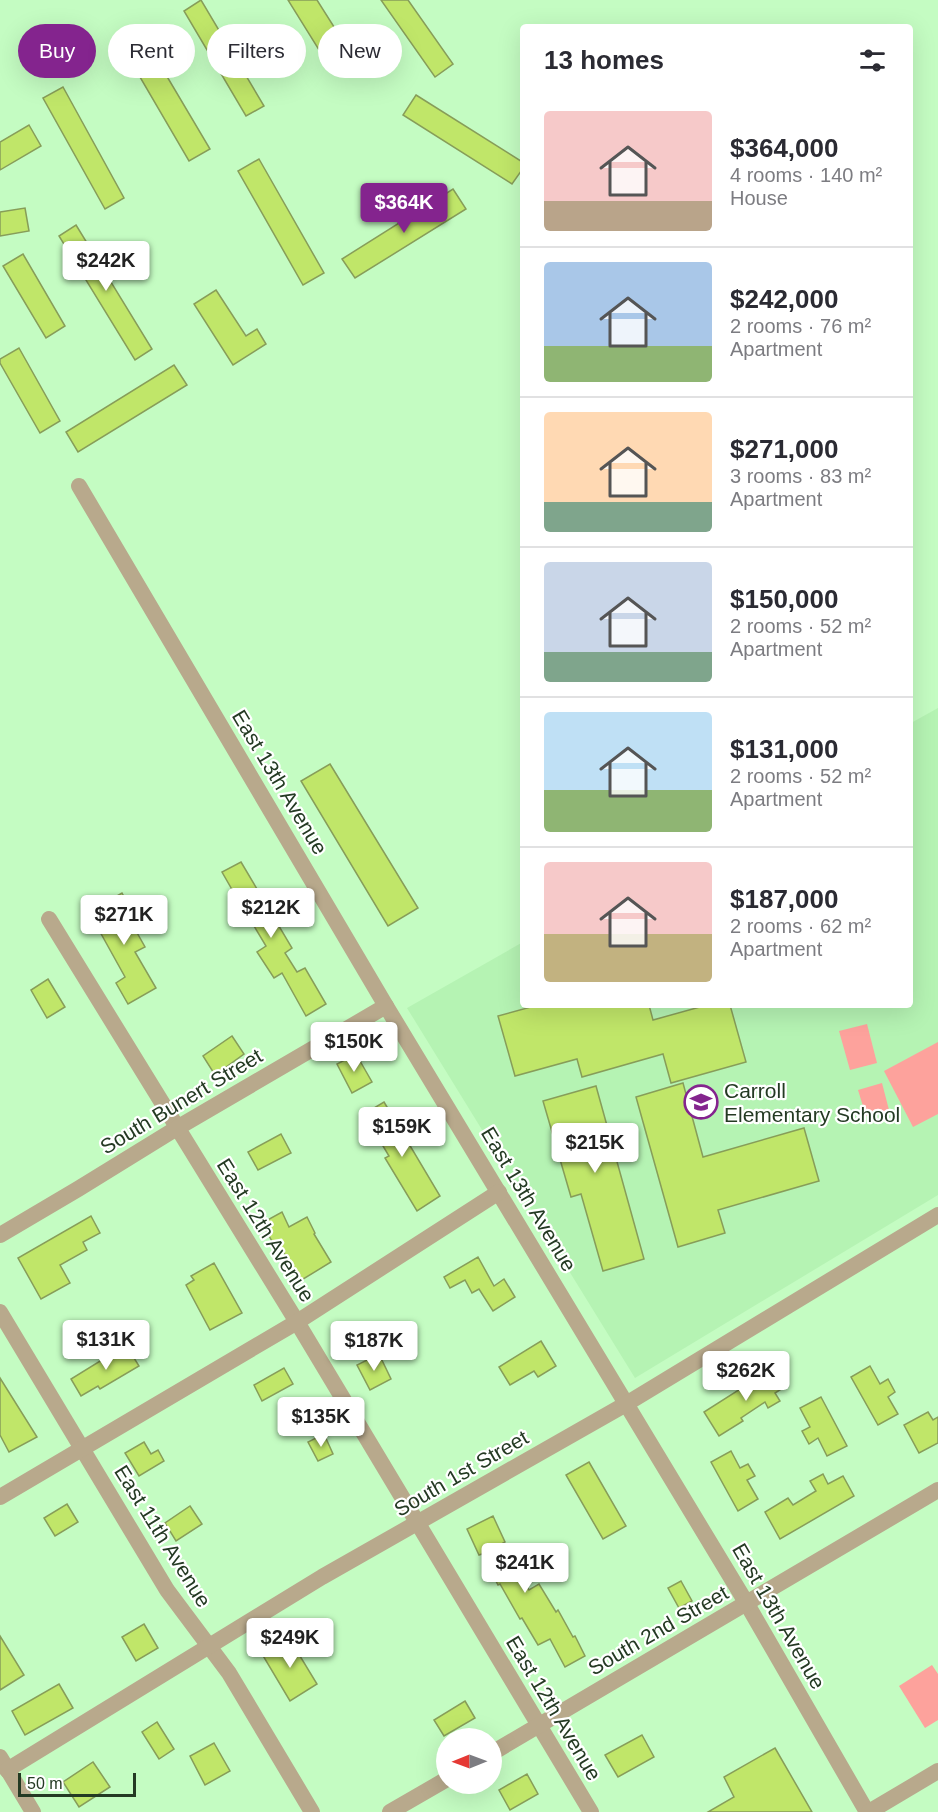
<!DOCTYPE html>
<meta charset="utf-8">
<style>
body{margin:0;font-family:Helvetica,sans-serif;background:#f2f2f3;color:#2b2b33;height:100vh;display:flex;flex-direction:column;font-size:22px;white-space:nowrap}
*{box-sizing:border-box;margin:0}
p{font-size:20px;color:#7c7c81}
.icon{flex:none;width:33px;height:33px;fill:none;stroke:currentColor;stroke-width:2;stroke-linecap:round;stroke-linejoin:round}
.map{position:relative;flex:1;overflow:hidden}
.details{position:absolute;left:520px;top:24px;width:393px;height:984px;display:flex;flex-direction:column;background:#fff;border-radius:6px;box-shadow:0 6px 24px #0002}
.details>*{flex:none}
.guide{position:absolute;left:18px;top:24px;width:412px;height:54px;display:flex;gap:12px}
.needle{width:39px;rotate:269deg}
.fabs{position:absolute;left:436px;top:1728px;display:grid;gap:12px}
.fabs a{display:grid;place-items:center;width:66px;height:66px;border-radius:50%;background:#fff;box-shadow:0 6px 24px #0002;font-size:30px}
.scale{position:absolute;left:18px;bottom:15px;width:118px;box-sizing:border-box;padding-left:6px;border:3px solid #243a23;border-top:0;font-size:16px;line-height:21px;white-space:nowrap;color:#243a23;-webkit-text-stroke:4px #fff;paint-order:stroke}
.price{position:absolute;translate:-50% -51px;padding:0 14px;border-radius:6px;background:#fff;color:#222;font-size:20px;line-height:39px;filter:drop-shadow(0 2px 3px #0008)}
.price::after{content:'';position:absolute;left:50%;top:36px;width:18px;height:14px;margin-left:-9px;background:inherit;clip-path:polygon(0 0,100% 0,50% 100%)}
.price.selected{background:#84248e;color:#fff}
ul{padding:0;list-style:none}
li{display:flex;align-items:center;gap:18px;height:150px;padding:0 24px}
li+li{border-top:2px solid #e1e1e2}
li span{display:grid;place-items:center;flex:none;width:168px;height:120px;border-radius:6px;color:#555}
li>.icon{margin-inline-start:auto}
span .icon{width:72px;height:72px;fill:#fffc;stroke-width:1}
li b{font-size:26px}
h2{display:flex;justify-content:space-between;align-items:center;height:72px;padding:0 24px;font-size:26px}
.tag{padding:0 21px;border-radius:27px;background:#fff;box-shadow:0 6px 24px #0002;font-size:21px;line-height:54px}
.tag.selected{background:#84248e;color:#fff}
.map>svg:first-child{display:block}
.built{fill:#b5f3b3}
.green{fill:#fda29c}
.building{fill:#c0e669;stroke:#879d59;stroke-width:1.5}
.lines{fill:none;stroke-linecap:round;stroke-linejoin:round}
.minor{stroke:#b8a98c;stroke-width:16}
.labels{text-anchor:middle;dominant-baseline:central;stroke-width:4.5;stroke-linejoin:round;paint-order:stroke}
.street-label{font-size:21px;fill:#243a23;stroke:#fff}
.poi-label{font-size:21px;fill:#243a23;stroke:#fff;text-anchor:start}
</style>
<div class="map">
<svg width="938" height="1812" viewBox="0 0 938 1812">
<rect width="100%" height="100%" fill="#c4fcc2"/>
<polygon class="built" points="938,708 938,1195 635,1378 407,1008 523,942 524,1005 910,1005 911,723"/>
<g class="green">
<polygon points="867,1024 877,1063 850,1070 839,1031"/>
<polygon points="938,1042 938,1114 913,1127 884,1071"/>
<polygon points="882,1083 889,1110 866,1116 858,1090"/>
<polygon points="932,1665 938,1674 938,1720 925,1728 899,1686"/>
</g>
<g class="building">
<polygon points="201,0 264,106 246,116 184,11"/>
<polygon points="288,0 317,0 355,60 334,74"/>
<polygon points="381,0 408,0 453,64 435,77"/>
<polygon points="143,36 210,149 189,161 123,48"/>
<polygon points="63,87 124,198 105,209 43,98"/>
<polygon points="416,95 524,163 524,167 512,184 403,115"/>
<polygon points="29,125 41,146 0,170 0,142"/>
<polygon points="259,159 324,273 303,285 238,171"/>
<polygon points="453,189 466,209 355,278 342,259"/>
<polygon points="25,208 29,231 0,236 0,212"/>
<polygon points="76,225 152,349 135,360 59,236"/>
<polygon points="23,254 65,326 46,338 3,266"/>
<polygon points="216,290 246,336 257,329 266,344 233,365 194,304"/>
<polygon points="19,348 60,421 40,433 0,363 0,359"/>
<polygon points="174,365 187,385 78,452 66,432"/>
<polygon points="330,764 418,908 388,926 301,781"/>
<polygon points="241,862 292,948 285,953 297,972 305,968 326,1004 306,1016 282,973 274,978 257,952 266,946 251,921 242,926 233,912 242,907 222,872"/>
<polygon points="122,893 132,911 127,915 145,947 135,952 156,988 128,1004 116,983 125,977 89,912"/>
<polygon points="48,979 65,1007 47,1018 31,990"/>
<polygon points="538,1005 649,1005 653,1020 707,1005 730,1005 746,1062 671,1083 663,1054 582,1077 577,1059 515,1076 498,1016"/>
<polygon points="232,1036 244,1054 215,1075 203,1056"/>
<polygon points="356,1054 372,1082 352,1093 337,1064"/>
<polygon points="683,1083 703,1157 804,1128 819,1181 718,1210 725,1233 678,1247 636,1097"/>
<polygon points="596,1086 644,1259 603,1271 581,1194 571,1197 543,1101"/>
<polygon points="384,1102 440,1196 417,1211 385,1158 389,1156 364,1114"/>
<polygon points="281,1134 291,1153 258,1170 248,1152"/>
<polygon points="282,1212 289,1227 307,1217 315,1233 314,1234 331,1262 300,1281 283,1251 279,1254 262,1223"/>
<polygon points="91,1216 100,1233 83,1242 87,1250 60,1265 70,1283 41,1299 18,1258"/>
<polygon points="478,1257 494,1286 504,1279 515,1297 493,1311 479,1289 472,1293 465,1280 450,1288 444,1277"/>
<polygon points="214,1263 242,1313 210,1330 186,1285 194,1280 191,1276"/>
<polygon points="541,1341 556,1366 538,1377 534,1371 510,1385 499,1367"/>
<polygon points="126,1345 139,1366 100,1389 98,1386 81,1396 71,1379"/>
<polygon points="379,1354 391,1379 370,1390 357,1365"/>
<polygon points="870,1366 880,1384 888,1379 895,1392 888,1397 898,1414 878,1425 851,1377"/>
<polygon points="775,1367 786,1386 775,1393 780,1401 768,1408 765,1402 741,1418 743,1421 719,1436 704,1412"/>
<polygon points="284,1368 293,1384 262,1401 254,1385"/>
<polygon points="0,1378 37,1437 9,1452 0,1435"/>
<polygon points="821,1397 847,1446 827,1456 818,1438 809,1444 802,1431 810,1427 800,1408"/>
<polygon points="928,1412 933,1420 938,1417 938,1443 919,1453 904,1425"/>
<polygon points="324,1434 333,1454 318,1461 308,1442"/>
<polygon points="144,1442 151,1454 158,1450 164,1461 139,1476 125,1453"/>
<polygon points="731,1451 740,1468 748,1464 755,1476 747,1480 758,1499 738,1511 711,1462"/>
<polygon points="589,1462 626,1526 603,1539 566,1475"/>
<polygon points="823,1474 828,1484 843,1476 854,1496 780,1539 765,1512 788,1498 793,1505 816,1491 810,1481"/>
<polygon points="67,1504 78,1522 55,1536 44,1518"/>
<polygon points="190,1506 202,1524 176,1541 165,1523"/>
<polygon points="493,1516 505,1542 503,1543 529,1590 539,1584 556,1612 558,1610 573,1637 575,1636 585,1656 565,1667 550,1639 538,1645 522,1618 520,1619 500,1584 498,1585 482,1554 479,1555 467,1529"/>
<polygon points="681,1581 692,1601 679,1608 668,1588"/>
<polygon points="144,1624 158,1648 136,1661 122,1637"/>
<polygon points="0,1636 24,1675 0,1690"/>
<polygon points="289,1638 317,1684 290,1701 262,1654"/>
<polygon points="59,1684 73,1708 25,1735 12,1711"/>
<polygon points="465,1701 475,1718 444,1736 434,1720"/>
<polygon points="157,1722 174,1749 159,1759 142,1732"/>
<polygon points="642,1735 654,1757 618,1777 605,1755"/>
<polygon points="214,1743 230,1771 205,1785 190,1756"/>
<polygon points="775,1748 812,1812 708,1812 734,1797 724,1777"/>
<polygon points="93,1762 110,1787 79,1807 63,1782"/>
<polygon points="527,1774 538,1794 510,1810 499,1790"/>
</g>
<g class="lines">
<g class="minor">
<polyline points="79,486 386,1006 747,1604 867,1812"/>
<polyline points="49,919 297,1322 591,1812"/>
<polyline points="0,1235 78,1189 177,1128 386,1006"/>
<polyline points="0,1312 167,1590 229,1673 312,1812"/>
<polyline points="0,1497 297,1322 499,1192"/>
<polyline points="492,1753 938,1490"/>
<polyline points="0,1757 33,1812"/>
<polyline points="7,1770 322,1577 626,1404 938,1215"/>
<polyline points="390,1812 447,1779"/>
<polyline points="869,1812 938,1771"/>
</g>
</g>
<defs>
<g id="school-ring" transform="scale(1.725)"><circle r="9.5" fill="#fff" stroke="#84248e" stroke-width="1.5"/><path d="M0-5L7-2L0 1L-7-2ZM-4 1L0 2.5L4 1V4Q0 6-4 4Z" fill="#84248e"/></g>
</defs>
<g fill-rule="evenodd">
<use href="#school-ring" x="701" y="1102"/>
</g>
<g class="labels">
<g class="street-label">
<text transform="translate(280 782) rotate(59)">East 13th Avenue</text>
<text transform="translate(181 1101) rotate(-31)">South Bunert Street</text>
<text transform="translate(529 1199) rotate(59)">East 13th Avenue</text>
<text transform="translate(266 1230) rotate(58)">East 12th Avenue</text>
<text transform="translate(461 1473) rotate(-30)">South 1st Street</text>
<text transform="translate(163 1536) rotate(58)">East 11th Avenue</text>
<text transform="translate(779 1616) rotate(60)">East 13th Avenue</text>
<text transform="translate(658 1630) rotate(-30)">South 2nd Street</text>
<text transform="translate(554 1708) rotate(59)">East 12th Avenue</text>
</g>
<g class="poi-label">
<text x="724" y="1090">Carroll<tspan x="724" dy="24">Elementary School</tspan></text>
</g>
</g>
</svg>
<div class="fabs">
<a><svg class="needle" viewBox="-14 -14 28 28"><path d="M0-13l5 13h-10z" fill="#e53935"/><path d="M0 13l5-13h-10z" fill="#7c7c81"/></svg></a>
</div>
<div class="scale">50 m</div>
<b class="price selected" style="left:404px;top:234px">$364K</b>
<b class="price" style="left:106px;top:292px">$242K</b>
<b class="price" style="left:271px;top:939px">$212K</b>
<b class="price" style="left:124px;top:946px">$271K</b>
<b class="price" style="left:354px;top:1073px">$150K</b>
<b class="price" style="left:402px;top:1158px">$159K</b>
<b class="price" style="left:595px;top:1174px">$215K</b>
<b class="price" style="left:106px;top:1371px">$131K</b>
<b class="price" style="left:374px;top:1372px">$187K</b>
<b class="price" style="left:746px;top:1402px">$262K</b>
<b class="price" style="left:321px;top:1448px">$135K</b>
<b class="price" style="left:525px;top:1594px">$241K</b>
<b class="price" style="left:290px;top:1669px">$249K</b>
<div class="guide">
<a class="tag selected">Buy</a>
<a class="tag">Rent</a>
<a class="tag">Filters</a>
<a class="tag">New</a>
</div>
<section class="details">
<h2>13 homes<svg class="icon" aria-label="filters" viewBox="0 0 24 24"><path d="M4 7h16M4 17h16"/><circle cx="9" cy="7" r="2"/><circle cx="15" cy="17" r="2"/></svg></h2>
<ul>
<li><span style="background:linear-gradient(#f6c9c9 75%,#b9a48a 0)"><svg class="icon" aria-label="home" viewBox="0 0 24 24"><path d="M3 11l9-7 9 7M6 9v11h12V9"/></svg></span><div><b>$364,000</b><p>4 rooms · 140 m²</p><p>House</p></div></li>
<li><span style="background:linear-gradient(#a9c7e8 70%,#8fb573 0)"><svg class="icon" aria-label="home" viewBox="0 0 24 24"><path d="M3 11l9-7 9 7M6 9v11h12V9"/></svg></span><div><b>$242,000</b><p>2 rooms · 76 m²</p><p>Apartment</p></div></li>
<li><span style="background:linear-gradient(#ffd9b3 75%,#7fa58c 0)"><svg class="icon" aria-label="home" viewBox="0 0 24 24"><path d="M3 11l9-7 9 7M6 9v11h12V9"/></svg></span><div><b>$271,000</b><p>3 rooms · 83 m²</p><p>Apartment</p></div></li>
<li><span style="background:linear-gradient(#c9d6e8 75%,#7fa58c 0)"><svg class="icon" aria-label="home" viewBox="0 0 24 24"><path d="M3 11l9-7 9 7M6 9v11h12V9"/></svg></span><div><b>$150,000</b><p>2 rooms · 52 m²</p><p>Apartment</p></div></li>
<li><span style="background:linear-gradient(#bfe0f5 65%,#8fb573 0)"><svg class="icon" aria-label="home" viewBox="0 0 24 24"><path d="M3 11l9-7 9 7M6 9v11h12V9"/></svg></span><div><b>$131,000</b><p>2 rooms · 52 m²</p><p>Apartment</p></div></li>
<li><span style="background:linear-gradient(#f6c9c9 60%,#c2b280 0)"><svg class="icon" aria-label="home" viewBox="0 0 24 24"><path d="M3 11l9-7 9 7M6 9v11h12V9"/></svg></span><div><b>$187,000</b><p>2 rooms · 62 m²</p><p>Apartment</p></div></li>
</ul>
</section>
</div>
